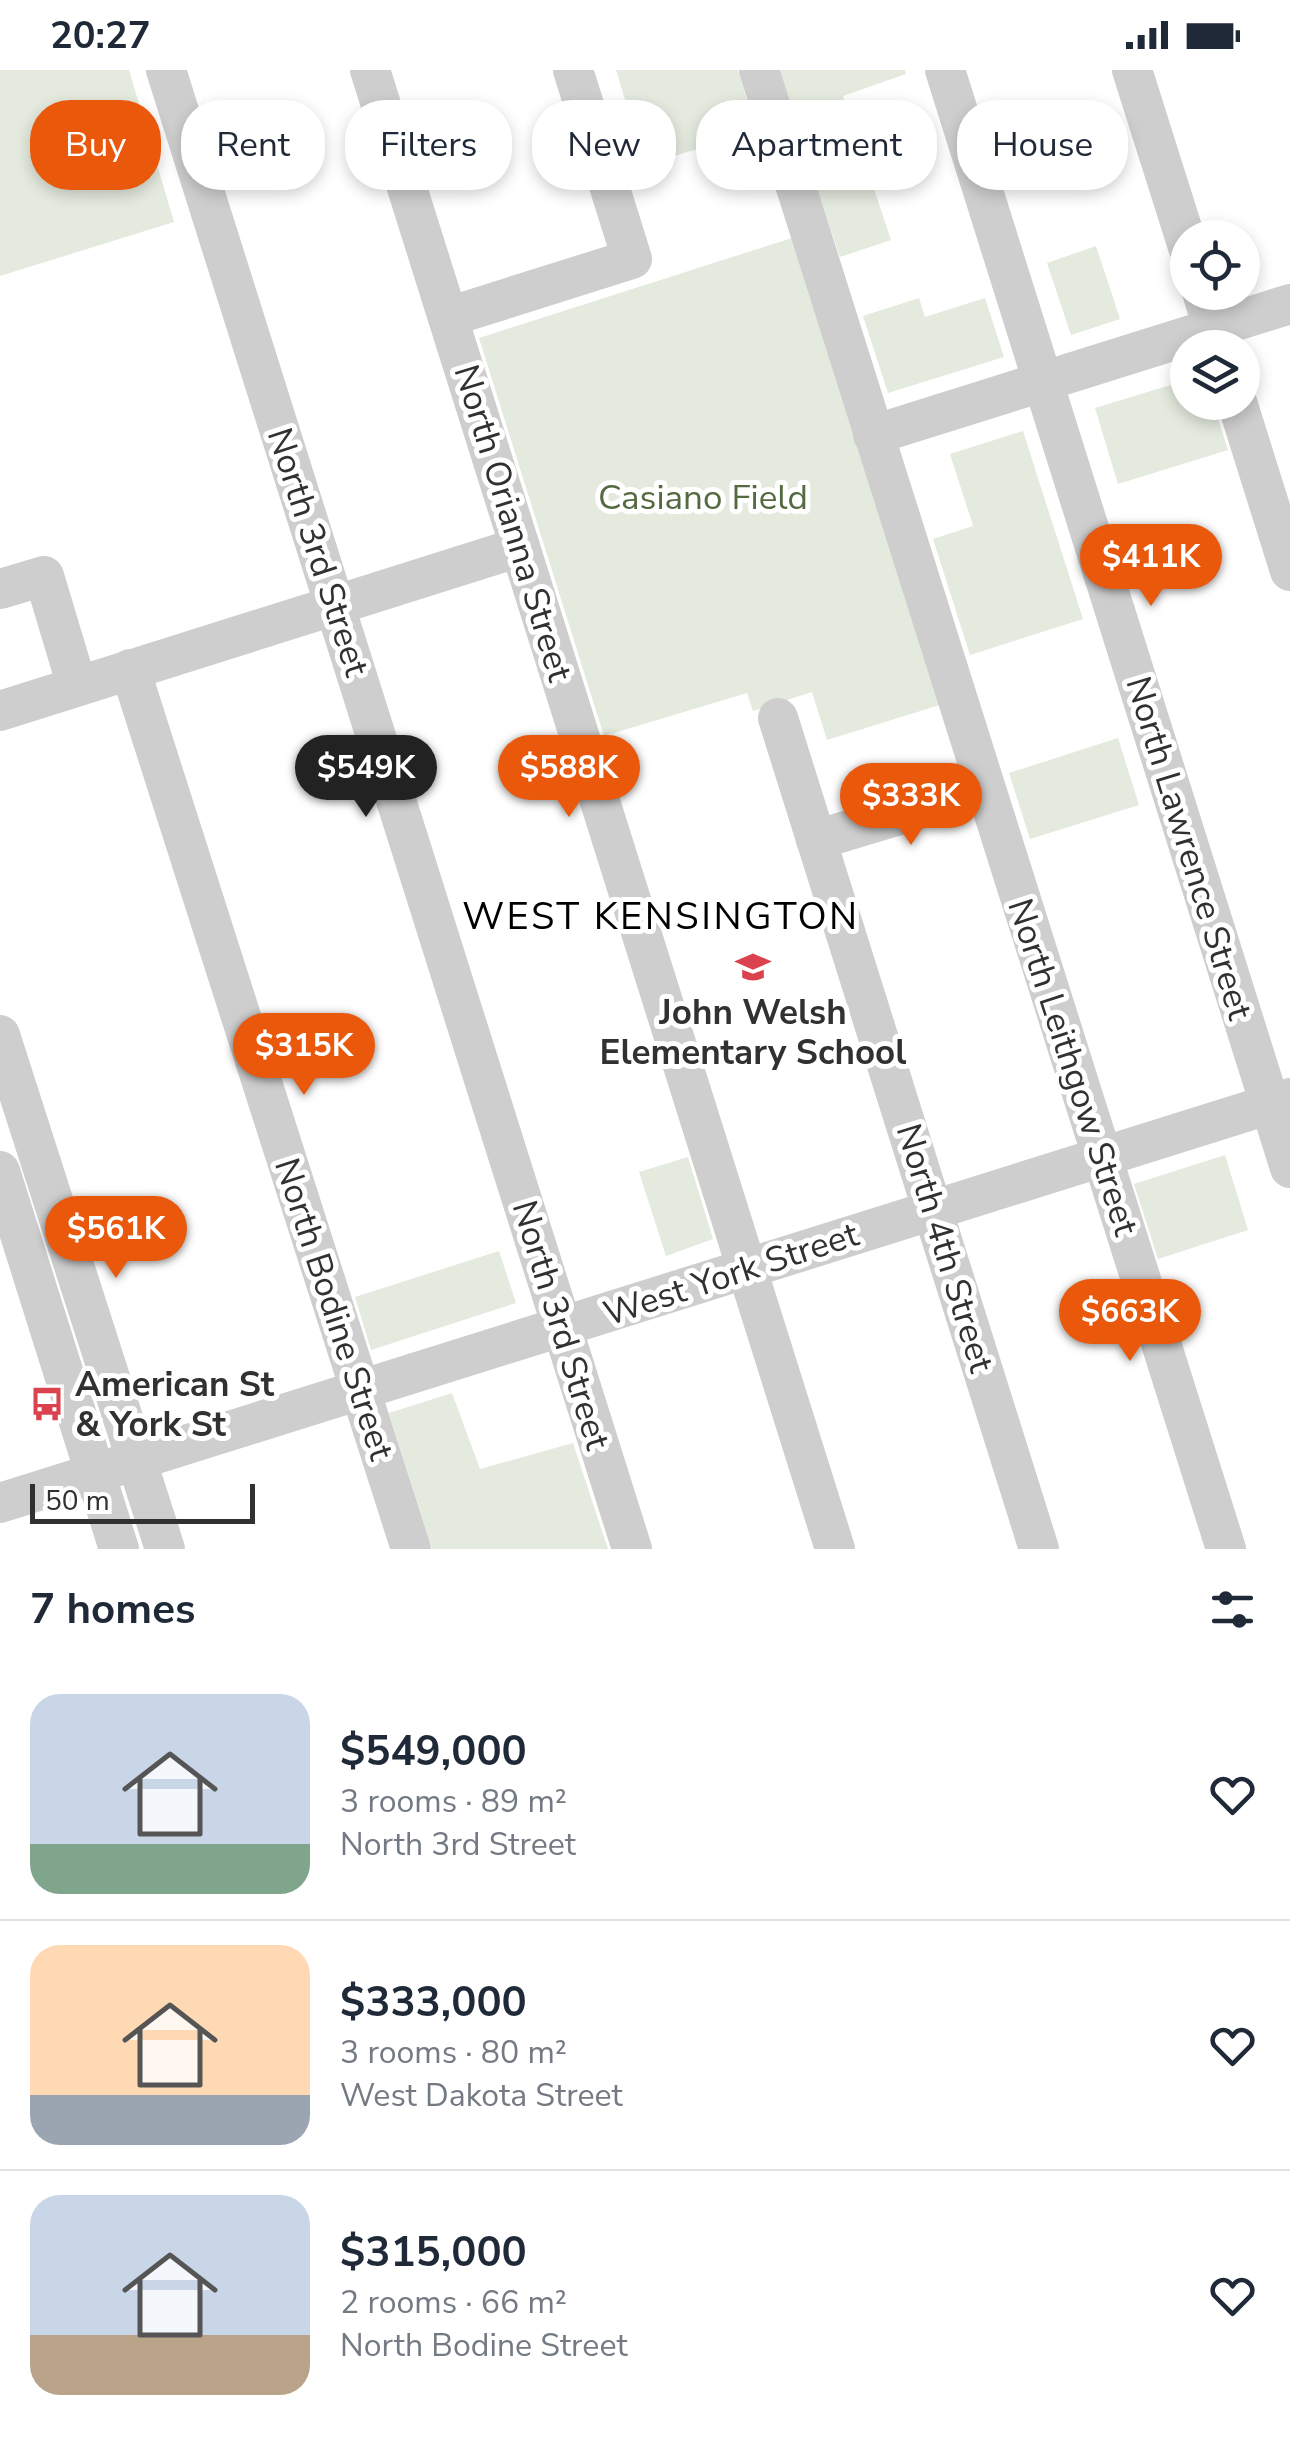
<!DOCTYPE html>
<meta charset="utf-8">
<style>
body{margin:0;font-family:"Nunito Sans",sans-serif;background:#f6f6f7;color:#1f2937;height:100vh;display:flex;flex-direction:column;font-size:38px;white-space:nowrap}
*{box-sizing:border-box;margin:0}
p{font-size:32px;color:#747a83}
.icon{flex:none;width:55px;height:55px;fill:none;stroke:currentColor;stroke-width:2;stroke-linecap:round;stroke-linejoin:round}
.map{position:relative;height:1479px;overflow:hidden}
.panel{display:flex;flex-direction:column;background:#fff;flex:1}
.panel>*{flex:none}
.banner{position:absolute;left:30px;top:30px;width:1230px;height:90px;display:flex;gap:20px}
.controls{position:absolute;left:1170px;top:150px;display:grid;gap:20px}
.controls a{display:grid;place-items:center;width:90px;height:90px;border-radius:50%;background:#fff;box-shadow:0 5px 15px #0003;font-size:50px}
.scale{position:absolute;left:30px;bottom:25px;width:225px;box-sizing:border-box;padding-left:10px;border:5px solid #313131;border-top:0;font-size:28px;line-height:35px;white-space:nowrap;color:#313131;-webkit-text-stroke:8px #fff;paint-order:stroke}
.price{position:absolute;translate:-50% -85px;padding:0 22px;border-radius:35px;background:#ea580c;color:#fff;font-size:32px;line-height:65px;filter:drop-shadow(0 2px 5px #0008)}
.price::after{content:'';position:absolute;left:50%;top:60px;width:30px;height:22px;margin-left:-15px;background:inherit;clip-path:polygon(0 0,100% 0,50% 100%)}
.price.selected{background:#222;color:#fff}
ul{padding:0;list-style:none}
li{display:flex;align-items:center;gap:30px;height:250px;padding:0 30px}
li+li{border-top:2px solid #e0e1e3}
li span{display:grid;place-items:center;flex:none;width:280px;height:200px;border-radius:30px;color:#555}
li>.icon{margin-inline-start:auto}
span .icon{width:120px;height:120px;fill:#fffc;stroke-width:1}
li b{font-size:42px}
h2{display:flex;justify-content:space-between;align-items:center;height:120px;padding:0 30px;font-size:42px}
.pill{padding:0 35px;border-radius:40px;background:#fff;box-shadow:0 5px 15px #0003;font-size:35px;line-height:90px}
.pill.selected{background:#ea580c;color:#fff}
.status{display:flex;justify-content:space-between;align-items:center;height:70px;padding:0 50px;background:#fff;direction:ltr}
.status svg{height:28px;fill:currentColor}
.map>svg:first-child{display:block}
.green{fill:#e4eade}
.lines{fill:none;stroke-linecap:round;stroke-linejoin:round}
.minor{stroke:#cecece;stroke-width:40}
.labels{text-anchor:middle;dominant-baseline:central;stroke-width:10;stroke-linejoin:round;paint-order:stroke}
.park-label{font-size:35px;fill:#546a41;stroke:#fff}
.street-label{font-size:35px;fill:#313131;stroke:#fff}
.poi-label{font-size:35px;font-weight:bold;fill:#313131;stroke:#fff}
.neighbourhood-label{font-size:38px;letter-spacing:2.5px;fill:#000;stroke:#fff}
</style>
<div class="status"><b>20:27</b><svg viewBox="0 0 49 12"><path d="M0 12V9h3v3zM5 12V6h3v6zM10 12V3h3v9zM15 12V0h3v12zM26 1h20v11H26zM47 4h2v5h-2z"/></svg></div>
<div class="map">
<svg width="1290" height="1479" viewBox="0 0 1290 1479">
<rect width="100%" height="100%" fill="#fff"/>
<g class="green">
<polygon points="0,0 129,0 174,152 0,206"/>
<polygon points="616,0 738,0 756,61 645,95"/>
<polygon points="777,0 905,0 906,4 843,26 891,170 840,187"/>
<polygon points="795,167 943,634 827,670 812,622 753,641 747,623 604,666 479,268"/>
<polygon points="1096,176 1120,249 1071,265 1047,193"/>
<polygon points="919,228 925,247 985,228 1004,287 888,323 863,246"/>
<polygon points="1187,310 1188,332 1213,333 1228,380 1118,414 1095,338"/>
<polygon points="1023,361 1083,549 970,585 933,469 973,456 950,384"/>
<polygon points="1118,668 1139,735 1030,769 1009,703"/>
<polygon points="1225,1085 1248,1160 1158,1189 1134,1114"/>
<polygon points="688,1087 713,1169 666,1186 639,1102"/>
<polygon points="499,1181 516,1233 371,1280 355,1227"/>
<polygon points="452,1323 480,1399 573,1373 608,1479 432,1479 389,1343"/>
</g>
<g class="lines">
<g class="minor">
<polyline points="166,0 632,1479"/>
<polyline points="370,0 835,1479"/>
<polyline points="759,0 1226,1479"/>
<polyline points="945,0 1290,1098"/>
<polyline points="1132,0 1188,177"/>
<polyline points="1202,222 1219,278"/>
<polyline points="448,247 632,189 573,0"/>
<polyline points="1237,332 1290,501"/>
<polyline points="873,365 1290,234"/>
<polyline points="0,519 44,506 77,616"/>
<polyline points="130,599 411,1479"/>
<polyline points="0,641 520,477"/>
<polyline points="778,648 1039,1479"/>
<polyline points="816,770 985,719"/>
<polyline points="0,965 165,1479"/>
<polyline points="0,1101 119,1479"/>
<polyline points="0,1433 1290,1028"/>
</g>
</g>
<defs>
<g id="school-bare" transform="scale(2.7)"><path d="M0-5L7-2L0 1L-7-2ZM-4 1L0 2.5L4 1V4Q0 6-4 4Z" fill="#da424d" stroke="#fff" stroke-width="2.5" paint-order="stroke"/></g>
<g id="bus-bare" transform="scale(2.7)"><path d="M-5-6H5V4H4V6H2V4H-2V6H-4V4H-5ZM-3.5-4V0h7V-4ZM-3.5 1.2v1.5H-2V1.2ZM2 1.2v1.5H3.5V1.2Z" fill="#da424d" stroke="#fff" stroke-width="2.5" paint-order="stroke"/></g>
</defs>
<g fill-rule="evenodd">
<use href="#school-bare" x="753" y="897"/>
<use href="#bus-bare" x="47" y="1334"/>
</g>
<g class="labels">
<g class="park-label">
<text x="703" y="427">Casiano Field</text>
</g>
<g class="street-label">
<text transform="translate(513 453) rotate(73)">North Orianna Street</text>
<text transform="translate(318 482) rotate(72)">North 3rd Street</text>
<text transform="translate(1189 778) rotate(73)">North Lawrence Street</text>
<text transform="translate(1073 997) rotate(72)">North Leithgow Street</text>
<text transform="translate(945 1178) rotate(73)">North 4th Street</text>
<text transform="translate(731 1204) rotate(-18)">West York Street</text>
<text transform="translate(334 1239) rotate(72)">North Bodine Street</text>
<text transform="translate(561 1255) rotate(73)">North 3rd Street</text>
</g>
<g class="poi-label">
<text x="753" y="942">John Welsh<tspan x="753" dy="40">Elementary School</tspan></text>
<text x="75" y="1314" text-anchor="start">American St<tspan x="75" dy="40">&amp; York St</tspan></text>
</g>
<g class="neighbourhood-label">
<text x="661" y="846">WEST KENSINGTON</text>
</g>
</g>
</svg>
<div class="controls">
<a><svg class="icon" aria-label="locate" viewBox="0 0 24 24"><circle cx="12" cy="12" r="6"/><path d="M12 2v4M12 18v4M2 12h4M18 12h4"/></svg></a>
<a><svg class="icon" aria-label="layers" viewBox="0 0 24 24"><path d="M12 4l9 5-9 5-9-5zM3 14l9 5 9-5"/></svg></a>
</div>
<div class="scale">50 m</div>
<b class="price" style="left:1151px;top:539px">$411K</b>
<b class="price selected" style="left:366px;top:750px">$549K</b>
<b class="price" style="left:569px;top:750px">$588K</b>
<b class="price" style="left:911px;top:778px">$333K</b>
<b class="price" style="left:304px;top:1028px">$315K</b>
<b class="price" style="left:116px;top:1211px">$561K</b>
<b class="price" style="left:1130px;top:1294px">$663K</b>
<div class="banner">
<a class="pill selected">Buy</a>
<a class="pill">Rent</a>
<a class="pill">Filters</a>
<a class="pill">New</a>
<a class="pill">Apartment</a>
<a class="pill">House</a>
</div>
</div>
<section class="panel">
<h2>7 homes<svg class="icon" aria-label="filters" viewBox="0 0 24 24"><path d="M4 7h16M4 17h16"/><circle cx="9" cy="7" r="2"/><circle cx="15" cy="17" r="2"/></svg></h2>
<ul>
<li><span style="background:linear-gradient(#c9d6e8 75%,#7fa58c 0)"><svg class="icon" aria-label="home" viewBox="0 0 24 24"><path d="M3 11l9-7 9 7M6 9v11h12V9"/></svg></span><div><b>$549,000</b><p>3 rooms · 89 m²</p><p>North 3rd Street</p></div><svg class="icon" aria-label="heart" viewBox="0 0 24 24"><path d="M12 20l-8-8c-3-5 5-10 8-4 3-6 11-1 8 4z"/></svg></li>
<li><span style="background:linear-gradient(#ffd9b3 75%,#9aa5b1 0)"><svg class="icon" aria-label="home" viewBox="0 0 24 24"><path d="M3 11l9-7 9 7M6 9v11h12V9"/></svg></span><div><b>$333,000</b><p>3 rooms · 80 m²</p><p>West Dakota Street</p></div><svg class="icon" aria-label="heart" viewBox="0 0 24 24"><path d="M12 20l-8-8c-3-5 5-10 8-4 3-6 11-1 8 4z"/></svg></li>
<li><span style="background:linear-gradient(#c9d6e8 70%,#b9a48a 0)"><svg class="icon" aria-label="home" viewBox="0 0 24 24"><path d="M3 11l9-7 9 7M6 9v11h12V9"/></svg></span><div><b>$315,000</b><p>2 rooms · 66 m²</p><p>North Bodine Street</p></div><svg class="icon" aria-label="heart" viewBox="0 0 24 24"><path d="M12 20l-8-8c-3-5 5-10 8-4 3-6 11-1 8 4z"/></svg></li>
</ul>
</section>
